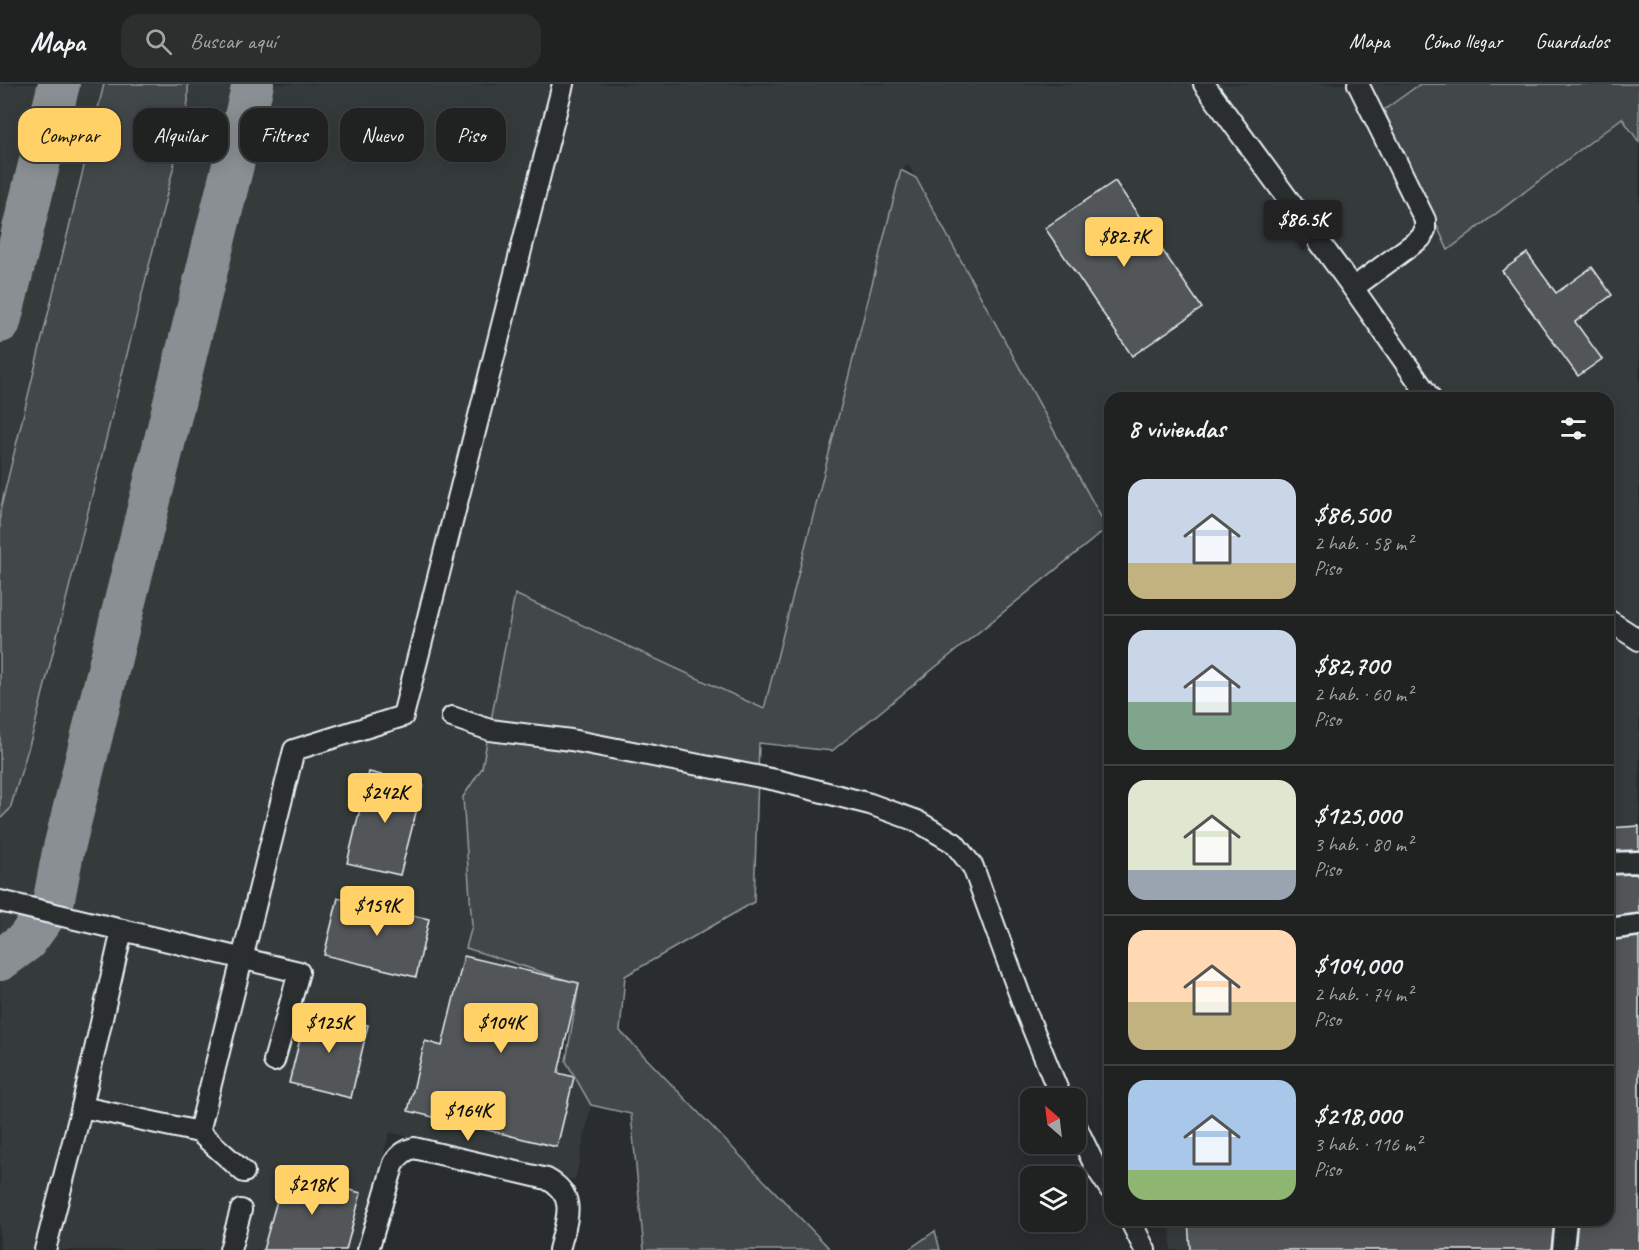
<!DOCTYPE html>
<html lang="es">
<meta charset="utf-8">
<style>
body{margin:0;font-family:Caveat,sans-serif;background:#2d2f2f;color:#f1f3f6;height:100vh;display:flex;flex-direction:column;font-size:22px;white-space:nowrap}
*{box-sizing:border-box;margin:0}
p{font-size:20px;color:#a2a4a5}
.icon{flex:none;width:33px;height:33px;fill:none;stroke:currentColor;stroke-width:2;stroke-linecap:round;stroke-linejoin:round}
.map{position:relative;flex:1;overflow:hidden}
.panel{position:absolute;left:1104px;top:308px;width:510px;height:834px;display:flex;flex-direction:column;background:#202222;border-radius:18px;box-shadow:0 3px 15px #0003,0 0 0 2px #3d3f40}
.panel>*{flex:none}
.top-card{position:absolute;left:18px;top:24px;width:570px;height:54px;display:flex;gap:12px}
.needle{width:39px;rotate:332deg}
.tools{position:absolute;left:1020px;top:1004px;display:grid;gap:12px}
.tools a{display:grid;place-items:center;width:66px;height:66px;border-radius:12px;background:#202222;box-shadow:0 3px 15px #0003,0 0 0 2px #3d3f40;font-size:30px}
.price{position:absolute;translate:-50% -51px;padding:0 14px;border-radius:6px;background:#ffd166;color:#111;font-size:20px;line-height:39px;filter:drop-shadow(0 2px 3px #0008)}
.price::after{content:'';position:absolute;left:50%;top:36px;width:18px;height:14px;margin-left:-9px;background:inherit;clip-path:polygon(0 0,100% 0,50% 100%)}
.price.on{background:#222;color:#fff}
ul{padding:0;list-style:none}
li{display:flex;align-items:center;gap:18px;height:150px;padding:0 24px}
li+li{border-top:2px solid #3d3f40}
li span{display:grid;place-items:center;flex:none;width:168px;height:120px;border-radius:18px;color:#555}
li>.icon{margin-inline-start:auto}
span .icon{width:72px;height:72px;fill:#fffc;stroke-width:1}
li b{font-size:26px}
h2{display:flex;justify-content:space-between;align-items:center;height:72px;padding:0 24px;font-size:26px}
.pill{padding:0 21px;border-radius:18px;background:#202222;box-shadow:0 3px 15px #0003,0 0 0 2px #3d3f40;font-size:21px;line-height:54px}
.pill.on{background:#ffd166;color:#111}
header{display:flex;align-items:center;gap:36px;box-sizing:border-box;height:84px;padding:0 30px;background:#202222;border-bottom:2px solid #3d3f40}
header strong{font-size:28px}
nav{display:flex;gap:33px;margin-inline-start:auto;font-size:21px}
.search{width:420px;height:54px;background:#2d2f2f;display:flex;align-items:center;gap:15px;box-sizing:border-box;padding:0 21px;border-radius:18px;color:#a2a4a5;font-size:22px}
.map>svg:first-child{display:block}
.built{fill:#363a3b}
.green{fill:#424648;stroke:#959ca0;stroke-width:1.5}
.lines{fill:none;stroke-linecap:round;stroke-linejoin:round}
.taxiway{stroke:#898f93;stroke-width:42}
.building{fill:#535759;stroke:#e8f1f8;stroke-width:1.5}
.minor-casing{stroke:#e8f1f8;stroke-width:24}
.minor{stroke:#2a2d2e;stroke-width:20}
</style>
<header>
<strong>Mapa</strong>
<div class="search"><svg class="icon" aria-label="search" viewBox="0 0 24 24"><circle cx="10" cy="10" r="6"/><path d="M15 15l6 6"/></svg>Buscar aquí</div>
<nav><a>Mapa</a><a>Cómo llegar</a><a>Guardados</a></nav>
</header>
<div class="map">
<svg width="1639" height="1166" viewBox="0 0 1639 1166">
<rect width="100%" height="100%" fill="#2a2d2e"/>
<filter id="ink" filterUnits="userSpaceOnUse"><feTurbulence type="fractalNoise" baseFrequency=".0167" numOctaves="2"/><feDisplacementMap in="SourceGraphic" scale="12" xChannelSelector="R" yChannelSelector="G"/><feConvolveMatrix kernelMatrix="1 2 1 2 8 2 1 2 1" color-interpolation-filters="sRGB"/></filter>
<g filter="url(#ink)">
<polygon class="built" points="0,0 1420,0 1384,26 1449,166 1622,33 1639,58 1639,1166 1171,1166 1170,1136 1608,1136 1608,314 1110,314 1110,443 1107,444 908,80 901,86 764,625 516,511 482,684 463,713 472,842 466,864 582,897 563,969 591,1021 575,1096 390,1048 356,1166 0,1166"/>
<g class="green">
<polygon points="104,0 188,0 188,18 178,65 34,645 10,725 0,735 0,427"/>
<polygon points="1420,0 1639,0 1639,58 1622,34 1448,166 1384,26"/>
<polygon points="901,86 916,94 1107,444 832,667 759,659 754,818 625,892 620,947 831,1166 644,1166 631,1030 591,1021 566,977 579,900 466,864 472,842 463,713 482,684 515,510 764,625"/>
<polygon points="935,1147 940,1166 908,1166"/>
</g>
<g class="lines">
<g class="taxiway">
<polyline points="0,238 59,0"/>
<polyline points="0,876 26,857 53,820 63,768 253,0"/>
</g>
</g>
<g class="building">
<polygon points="1115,97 1202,224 1132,272 1045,144"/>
<polygon points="1527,169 1556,209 1592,183 1612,211 1575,238 1602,275 1578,292 1502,187"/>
<polygon points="369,688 423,701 400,791 347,779"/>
<polygon points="1639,742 1639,766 1608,767 1608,744"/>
<polygon points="1635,790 1639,791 1639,829 1608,833 1608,791"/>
<polygon points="338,814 429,835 416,893 324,871"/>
<polygon points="1639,853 1639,1166 1575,1166 1578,1136 1608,1136 1608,857"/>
<polygon points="464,872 579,899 558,989 574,993 557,1063 408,1027 425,957 442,962"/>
<polygon points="307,927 368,941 351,1014 289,999"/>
<polygon points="285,1088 361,1109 346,1166 263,1166"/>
<polygon points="1188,1136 1554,1136 1551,1166 1190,1166"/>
</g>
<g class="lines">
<g class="minor-casing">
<g id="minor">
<polyline points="1204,0 1353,204 1430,314"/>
<polyline points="1353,204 1421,154 1425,146 1425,136 1358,0"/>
<polyline points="1608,536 1639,556"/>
<polyline points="452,633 490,646 571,656 776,696 870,720 917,737 954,759 973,783 1026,928 1061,1014"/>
<polyline points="1608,779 1639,778 1639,779"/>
<polyline points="0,817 122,846"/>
<polyline points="1608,845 1639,841"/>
<polyline points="82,1023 122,846 299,888 274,977"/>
<polyline points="1076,1042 1095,1082 1110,1105"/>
<polyline points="199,1048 244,1088"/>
<polyline points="1130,1136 1145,1166"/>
<polyline points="45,1166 82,1023 199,1048 294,666 403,632 563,0"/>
<polyline points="230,1166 241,1126"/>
<path d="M368 1166 394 1079C399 1071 405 1066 414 1064L547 1095C579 1112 566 1137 559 1166"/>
<polyline points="1563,1166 1566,1136"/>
</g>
</g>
<use href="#minor" class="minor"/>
</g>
</g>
</svg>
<div class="tools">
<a><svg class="needle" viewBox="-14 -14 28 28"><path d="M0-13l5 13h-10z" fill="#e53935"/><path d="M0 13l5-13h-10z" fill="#a2a4a5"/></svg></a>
<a><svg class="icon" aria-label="layers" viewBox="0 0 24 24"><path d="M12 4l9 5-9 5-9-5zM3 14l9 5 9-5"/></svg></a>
</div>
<b class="price on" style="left:1303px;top:167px">$86.5K</b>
<b class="price" style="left:1124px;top:184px">$82.7K</b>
<b class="price" style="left:385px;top:740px">$242K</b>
<b class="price" style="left:377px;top:853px">$159K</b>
<b class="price" style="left:329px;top:970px">$125K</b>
<b class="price" style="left:501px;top:970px">$104K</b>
<b class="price" style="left:468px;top:1058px">$164K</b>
<b class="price" style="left:312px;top:1132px">$218K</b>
<div class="top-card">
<a class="pill on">Comprar</a>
<a class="pill">Alquilar</a>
<a class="pill">Filtros</a>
<a class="pill">Nuevo</a>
<a class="pill">Piso</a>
</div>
<section class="panel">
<h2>8 viviendas<svg class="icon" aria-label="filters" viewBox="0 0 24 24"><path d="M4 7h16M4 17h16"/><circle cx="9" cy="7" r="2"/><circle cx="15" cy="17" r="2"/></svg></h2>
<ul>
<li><span style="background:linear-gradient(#c9d6e8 70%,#c2b280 0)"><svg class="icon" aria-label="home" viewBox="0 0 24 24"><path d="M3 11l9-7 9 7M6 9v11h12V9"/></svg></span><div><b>$86,500</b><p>2 hab. · 58 m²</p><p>Piso</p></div></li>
<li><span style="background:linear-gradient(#c9d6e8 60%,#7fa58c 0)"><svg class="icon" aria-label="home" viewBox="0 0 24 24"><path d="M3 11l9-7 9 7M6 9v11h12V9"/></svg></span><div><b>$82,700</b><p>2 hab. · 60 m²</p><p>Piso</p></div></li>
<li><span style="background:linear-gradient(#dfe7d0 75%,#9aa5b1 0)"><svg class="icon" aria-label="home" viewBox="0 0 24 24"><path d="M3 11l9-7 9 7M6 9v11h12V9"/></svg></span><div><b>$125,000</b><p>3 hab. · 80 m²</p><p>Piso</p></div></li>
<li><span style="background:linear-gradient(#ffd9b3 60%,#c2b280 0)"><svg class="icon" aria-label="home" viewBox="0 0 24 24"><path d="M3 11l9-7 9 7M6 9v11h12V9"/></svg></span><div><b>$104,000</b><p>2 hab. · 74 m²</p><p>Piso</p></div></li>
<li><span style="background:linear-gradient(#a9c7e8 75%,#8fb573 0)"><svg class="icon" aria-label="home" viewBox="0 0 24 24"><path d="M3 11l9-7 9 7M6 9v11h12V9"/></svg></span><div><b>$218,000</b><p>3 hab. · 116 m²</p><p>Piso</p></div></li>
</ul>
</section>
</div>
